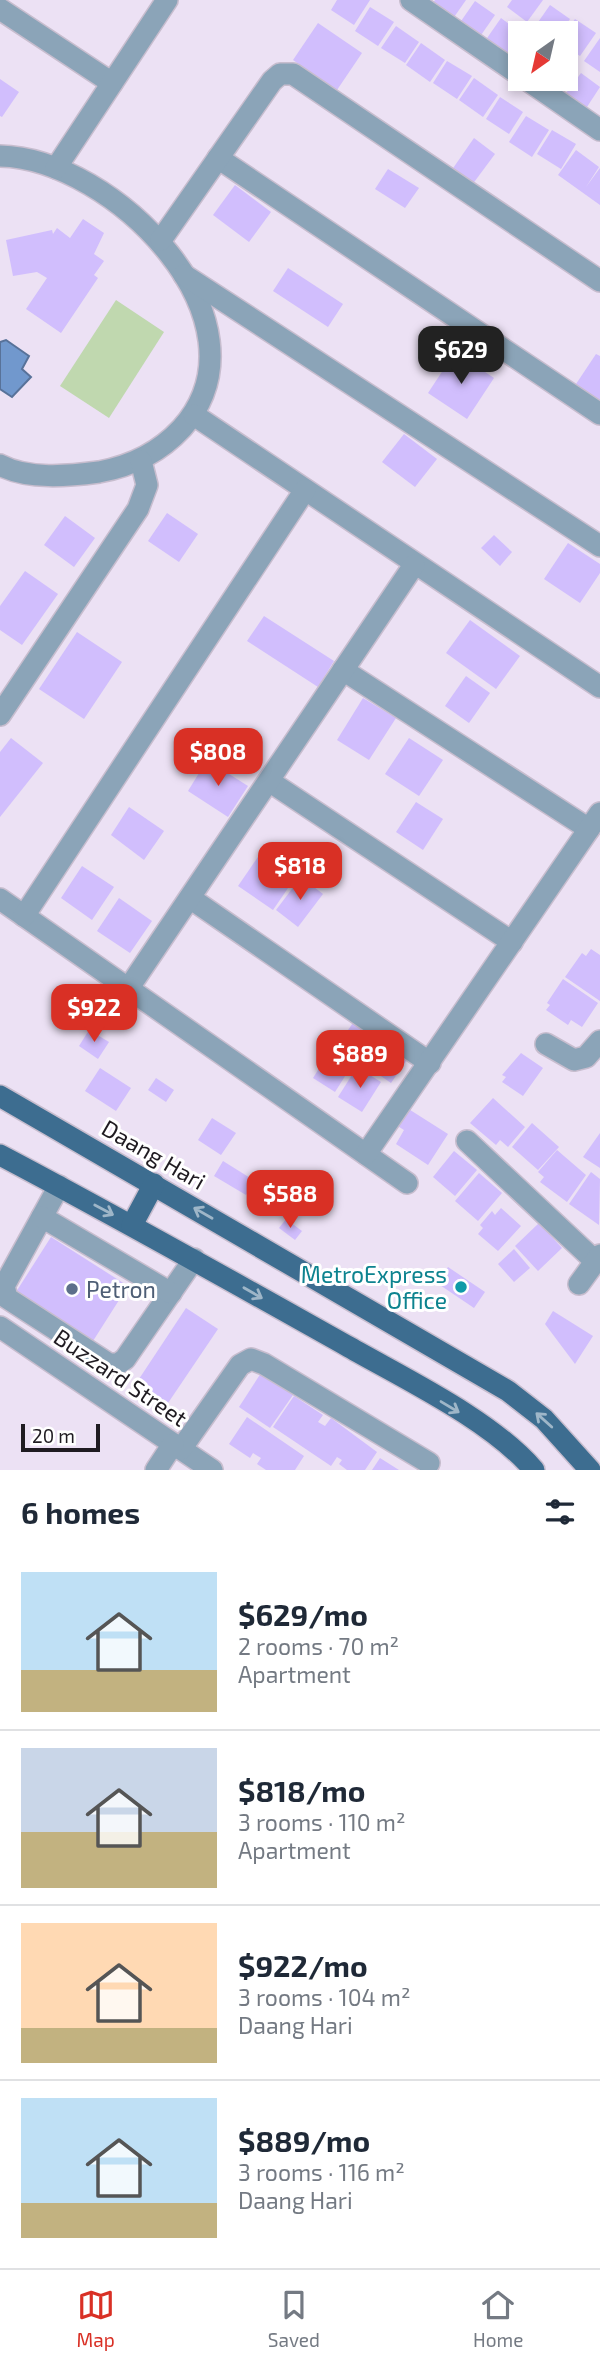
<!DOCTYPE html>
<meta charset="utf-8">
<style>
body{margin:0;font-family:"Exo 2",sans-serif;background:#f6f6f7;color:#1f2937;height:100vh;display:flex;flex-direction:column;font-size:26px;white-space:nowrap}
*{box-sizing:border-box;margin:0}
p{font-size:23px;color:#747a83}
.icon{flex:none;width:38px;height:38px;fill:none;stroke:currentColor;stroke-width:2;stroke-linecap:round;stroke-linejoin:round}
.map{position:relative;height:1470px;overflow:hidden}
.panel{display:flex;flex-direction:column;background:#fff;flex:1}
.panel>*{flex:none}
.needle{width:46px;rotate:214deg}
.buttons{position:absolute;left:508px;top:21px;display:grid;gap:14px}
.buttons a{display:grid;place-items:center;width:70px;height:70px;border-radius:0px;background:#fff;box-shadow:0 4px 10px #0003;font-size:35px}
.scale{position:absolute;left:21px;bottom:18px;width:79px;box-sizing:border-box;padding-left:7px;border:4px solid #1f1b21;border-top:0;font-size:19px;line-height:24px;white-space:nowrap;color:#1f1b21;-webkit-text-stroke:5px #fff;paint-order:stroke}
.price{position:absolute;translate:-50% -60px;padding:0 16px;border-radius:14px;background:#d93025;color:#fff;font-size:23px;line-height:46px;filter:drop-shadow(0 2px 4px #0008)}
.price::after{content:'';position:absolute;left:50%;top:42px;width:21px;height:16px;margin-left:-10px;background:inherit;clip-path:polygon(0 0,100% 0,50% 100%)}
.price.on{background:#222;color:#fff}
ul{padding:0;list-style:none}
li{display:flex;align-items:center;gap:21px;height:175px;padding:0 21px}
li+li{border-top:2px solid #e0e1e3}
li span{display:grid;place-items:center;flex:none;width:196px;height:140px;border-radius:0px;color:#555}
li>.icon{margin-inline-start:auto}
span .icon{width:84px;height:84px;fill:#fffc;stroke-width:1}
li b{font-size:30px}
h2{display:flex;justify-content:space-between;align-items:center;height:84px;padding:0 21px;font-size:30px}
.tab-bar{display:flex;justify-content:space-around;align-items:center;height:98px;border-top:2px solid #e0e1e3;background:#fff;font-size:19px;color:#747a83}
.tab-bar a{display:grid;justify-items:center;gap:4px}
.tab-bar .on{color:#d93025}
.map>svg:first-child{display:block}
.green{fill:#c0d8af}
.water{fill:#7198cd;stroke:#587299;stroke-width:2}
.building{fill:#d1befd}
.lines{fill:none;stroke-linecap:round;stroke-linejoin:round}
.minor-casing{stroke:#c7bdce;stroke-width:24}
.major-casing{stroke:#c7bdce;stroke-width:24}
.minor{stroke:#8ba4b8;stroke-width:21}
.major{stroke:#3d6d90;stroke-width:21}
.oneway{stroke:#9eb6c8}
.culture-dot{fill:#0f9aa8;stroke:#fff;stroke-width:2.5}
.service-dot{fill:#5c6f8a;stroke:#fff;stroke-width:2.5}
.labels{text-anchor:middle;dominant-baseline:central;stroke-width:6;stroke-linejoin:round;paint-order:stroke}
.street-label{font-size:23px;fill:#1f1b21;stroke:#fff}
.culture-label{font-size:23px;fill:#0d838f;stroke:#fff;text-anchor:end}
.service-label{font-size:23px;fill:#4e5e75;stroke:#fff;text-anchor:start}
</style>
<div class="map">
<svg width="600" height="1470" viewBox="0 0 600 1470">
<rect width="100%" height="100%" fill="#ece1f4"/>
<polygon class="green" points="116,300 164,332 109,418 60,386"/>
<polygon class="water" points="6,340 29,356 22,369 31,377 12,397 0,389 0,342"/>
<g class="building">
<polygon points="337,0 370,0 354,25 331,10"/>
<polygon points="435,0 466,0 452,20 431,6"/>
<polygon points="512,0 543,0 527,22 507,7"/>
<polygon points="475,1 495,15 479,38 459,24"/>
<polygon points="550,5 570,19 560,33 541,33 534,28"/>
<polygon points="370,7 394,22 378,46 355,31"/>
<polygon points="501,18 520,32 506,56 485,41"/>
<polygon points="575,19 596,33 580,56 565,46 565,33"/>
<polygon points="318,23 362,53 337,90 293,60"/>
<polygon points="396,26 419,42 405,63 381,48"/>
<polygon points="600,38 600,72 584,61"/>
<polygon points="421,43 445,60 430,82 406,65"/>
<polygon points="447,61 472,76 457,99 433,83"/>
<polygon points="581,73 600,87 585,110 564,96"/>
<polygon points="474,78 498,95 483,117 459,100"/>
<polygon points="0,79 19,92 2,117 0,116"/>
<polygon points="500,97 523,112 509,134 486,119"/>
<polygon points="526,116 549,130 532,157 509,142"/>
<polygon points="552,130 576,144 561,169 537,154"/>
<polygon points="474,138 495,154 469,189 449,174"/>
<polygon points="576,150 599,167 586,187 600,168 600,205 558,175"/>
<polygon points="388,169 419,188 405,208 375,189"/>
<polygon points="235,185 271,212 249,242 213,215"/>
<polygon points="83,219 104,233 94,254 104,261 94,275 98,278 61,333 26,309 47,278 37,272 13,276 6,240 52,230 53,234 57,228 70,238"/>
<polygon points="288,268 343,304 328,327 273,291"/>
<polygon points="455,352 494,378 467,419 428,393"/>
<polygon points="596,354 600,356 600,405 574,387"/>
<polygon points="404,434 437,459 415,487 382,462"/>
<polygon points="167,513 198,534 179,562 148,541"/>
<polygon points="65,516 95,538 74,567 44,545"/>
<polygon points="494,535 512,552 500,566 481,548"/>
<polygon points="568,543 600,564 600,573 580,603 544,579"/>
<polygon points="25,571 58,594 22,645 0,630 0,606"/>
<polygon points="264,616 334,661 318,687 247,641"/>
<polygon points="470,620 520,656 496,689 446,653"/>
<polygon points="77,632 122,662 84,719 39,689"/>
<polygon points="466,676 490,693 469,723 445,706"/>
<polygon points="363,698 396,718 369,760 337,740"/>
<polygon points="11,738 43,763 0,817 0,752"/>
<polygon points="409,738 443,760 419,796 385,774"/>
<polygon points="207,760 248,786 228,817 188,791"/>
<polygon points="416,802 443,819 423,850 396,832"/>
<polygon points="129,807 164,831 144,860 111,835"/>
<polygon points="262,851 297,875 273,910 238,886"/>
<polygon points="82,866 114,887 92,920 61,898"/>
<polygon points="301,877 323,894 298,927 276,910"/>
<polygon points="119,898 152,921 130,953 97,931"/>
<polygon points="591,949 600,955 600,1001 565,977 582,953 586,956"/>
<polygon points="563,979 598,1003 582,1027 571,1020 568,1025 546,1010 550,1005 547,1003"/>
<polygon points="357,1017 411,1054 391,1083 337,1046"/>
<polygon points="89,1030 109,1042 98,1059 79,1046"/>
<polygon points="332,1048 354,1062 335,1092 313,1078"/>
<polygon points="521,1053 543,1068 523,1096 502,1082 506,1077 502,1075"/>
<polygon points="357,1067 381,1082 362,1112 338,1097"/>
<polygon points="100,1068 131,1088 116,1111 85,1091"/>
<polygon points="156,1078 174,1090 166,1102 148,1090"/>
<polygon points="493,1098 525,1127 508,1147 500,1140 496,1145 470,1123"/>
<polygon points="407,1108 448,1134 428,1165 396,1144 404,1130 396,1125"/>
<polygon points="212,1118 236,1133 221,1155 198,1140"/>
<polygon points="532,1123 559,1147 538,1170 512,1147"/>
<polygon points="600,1133 600,1168 583,1157"/>
<polygon points="557,1150 586,1175 567,1202 540,1182 544,1177 538,1172"/>
<polygon points="454,1151 477,1170 455,1196 433,1177"/>
<polygon points="223,1161 255,1181 246,1195 214,1176"/>
<polygon points="591,1172 600,1179 599,1225 569,1204"/>
<polygon points="479,1173 502,1193 478,1221 455,1201"/>
<polygon points="501,1208 521,1226 498,1251 478,1234 483,1228 480,1225 492,1211 495,1215"/>
<polygon points="286,1219 302,1231 295,1240 279,1228"/>
<polygon points="539,1223 562,1248 538,1271 515,1246"/>
<polygon points="51,1237 128,1286 93,1341 16,1292"/>
<polygon points="514,1249 530,1268 514,1282 498,1264"/>
<polygon points="448,1267 485,1292 474,1308 437,1283"/>
<polygon points="186,1308 218,1329 166,1406 135,1385"/>
<polygon points="553,1311 593,1336 575,1364 545,1324"/>
<polygon points="261,1373 293,1395 270,1428 239,1407"/>
<polygon points="294,1396 323,1415 318,1422 325,1426 331,1418 377,1452 365,1470 347,1470 339,1464 342,1460 337,1457 331,1466 273,1427"/>
<polygon points="247,1417 304,1456 295,1470 266,1470 257,1464 261,1458 253,1453 250,1458 229,1444"/>
<polygon points="380,1458 399,1470 372,1470"/>
</g>
<g class="lines">
<g class="minor-casing">
<g id="minor">
<polyline points="411,0 520,75"/>
<polyline points="0,9 112,83"/>
<polyline points="526,79 600,130"/>
<path d="M0 156C113 158 276 322 182 428 159 453 132 466 99 472 69 476 28 480 0 465"/>
<polyline points="218,158 600,414"/>
<polyline points="56,168 167,0"/>
<polyline points="161,240 272,81 280,74 293,74 600,281"/>
<polyline points="184,275 600,546"/>
<polyline points="194,415 600,687"/>
<polyline points="343,670 589,829"/>
<polyline points="0,715 138,509 147,485 141,461"/>
<polyline points="269,781 512,942"/>
<polyline points="190,898 430,1063"/>
<polyline points="0,899 407,1183"/>
<polyline points="24,916 305,490"/>
<polyline points="128,989 414,565"/>
<polyline points="546,1044 574,1060 586,1057 600,1041"/>
<polyline points="467,1141 595,1261"/>
<polyline points="366,1154 600,813"/>
<polyline points="59,1186 4,1286 7,1298 109,1364 118,1364 125,1359 194,1259"/>
<polyline points="42,1217 171,1293"/>
<polyline points="579,1284 600,1255"/>
<polyline points="0,1327 212,1470"/>
<polyline points="181,1449 240,1365 251,1359 264,1364 429,1463"/>
<polyline points="156,1470 173,1444"/>
</g>
</g>
<g class="major-casing">
<g id="major">
<polyline points="0,1096 508,1391 544,1419 590,1470"/>
<path d="M0 1155C118 1217 233 1282 349 1347 407 1380 491 1420 534 1470"/>
<polyline points="132,1225 154,1184"/>
</g>
</g>
<use href="#minor" class="minor"/>
<use href="#major" class="major"/>
</g>
<defs><path id="oneway-shaft" d="M-6 0H5M1.5-3L5.5 0L1.5 3" fill="none" stroke-width="1.6" stroke-linecap="round" stroke-linejoin="round" transform="scale(1.75)"/></defs>
<g class="oneway">
<use href="#oneway-shaft" transform="translate(104 1210) rotate(28)"/>
<use href="#oneway-shaft" transform="translate(203 1213) rotate(-150)"/>
<use href="#oneway-shaft" transform="translate(253 1293) rotate(30)"/>
<use href="#oneway-shaft" transform="translate(450 1407) rotate(31)"/>
<use href="#oneway-shaft" transform="translate(544 1420) rotate(-138)"/>
</g>
<circle class="culture-dot" cx="461" cy="1287" r="7"/>
<circle class="service-dot" cx="72" cy="1289" r="7"/>
<g class="labels">
<g class="street-label">
<text transform="translate(154 1154) rotate(30)">Daang Hari</text>
<text transform="translate(121 1377) rotate(34)">Buzzard Street</text>
</g>
<g class="culture-label">
<text x="447" y="1274">MetroExpress<tspan x="447" dy="26">Office</tspan></text>
</g>
<g class="service-label">
<text x="86" y="1289">Petron</text>
</g>
</g>
</svg>
<div class="buttons">
<a><svg class="needle" viewBox="-14 -14 28 28"><path d="M0-13l5 13h-10z" fill="#e53935"/><path d="M0 13l5-13h-10z" fill="#747a83"/></svg></a>
</div>
<div class="scale">20 m</div>
<b class="price on" style="left:461px;top:386px">$629</b>
<b class="price" style="left:218px;top:788px">$808</b>
<b class="price" style="left:300px;top:902px">$818</b>
<b class="price" style="left:94px;top:1044px">$922</b>
<b class="price" style="left:360px;top:1090px">$889</b>
<b class="price" style="left:290px;top:1230px">$588</b>
</div>
<section class="panel">
<h2>6 homes<svg class="icon" aria-label="filters" viewBox="0 0 24 24"><path d="M4 7h16M4 17h16"/><circle cx="9" cy="7" r="2"/><circle cx="15" cy="17" r="2"/></svg></h2>
<ul>
<li><span style="background:linear-gradient(#bfe0f5 70%,#c2b280 0)"><svg class="icon" aria-label="home" viewBox="0 0 24 24"><path d="M3 11l9-7 9 7M6 9v11h12V9"/></svg></span><div><b>$629/mo</b><p>2 rooms · 70 m²</p><p>Apartment</p></div></li>
<li><span style="background:linear-gradient(#c9d6e8 60%,#c2b280 0)"><svg class="icon" aria-label="home" viewBox="0 0 24 24"><path d="M3 11l9-7 9 7M6 9v11h12V9"/></svg></span><div><b>$818/mo</b><p>3 rooms · 110 m²</p><p>Apartment</p></div></li>
<li><span style="background:linear-gradient(#ffd9b3 75%,#c2b280 0)"><svg class="icon" aria-label="home" viewBox="0 0 24 24"><path d="M3 11l9-7 9 7M6 9v11h12V9"/></svg></span><div><b>$922/mo</b><p>3 rooms · 104 m²</p><p>Daang Hari</p></div></li>
<li><span style="background:linear-gradient(#bfe0f5 75%,#c2b280 0)"><svg class="icon" aria-label="home" viewBox="0 0 24 24"><path d="M3 11l9-7 9 7M6 9v11h12V9"/></svg></span><div><b>$889/mo</b><p>3 rooms · 116 m²</p><p>Daang Hari</p></div></li>
</ul>
</section>
<nav class="tab-bar">
<a class="on"><svg class="icon" aria-label="map" viewBox="0 0 24 24"><path d="M3 6l6-2 6 2 6-2v14l-6 2-6-2-6 2zM9 4v14M15 6v14"/></svg>Map</a>
<a><svg class="icon" aria-label="saved" viewBox="0 0 24 24"><path d="M7 4h10v16l-5-4-5 4z"/></svg>Saved</a>
<a><svg class="icon" aria-label="home" viewBox="0 0 24 24"><path d="M3 11l9-7 9 7M6 9v11h12V9"/></svg>Home</a>
</nav>
